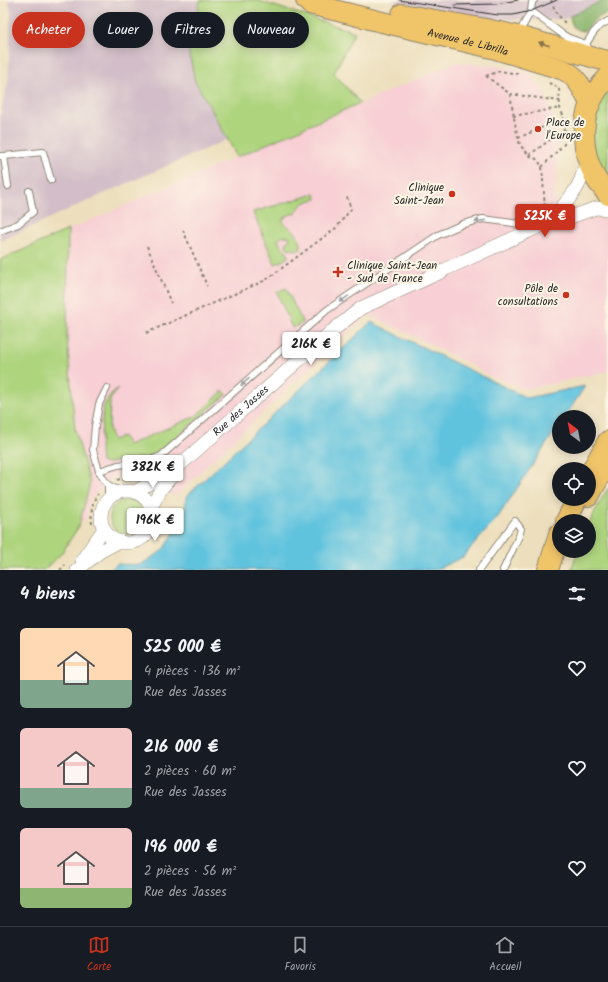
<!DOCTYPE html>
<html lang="fr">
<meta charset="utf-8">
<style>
body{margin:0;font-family:Kalam,sans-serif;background:#242831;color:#f1f3f6;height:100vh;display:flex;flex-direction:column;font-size:15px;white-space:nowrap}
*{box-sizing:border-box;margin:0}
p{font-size:13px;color:#9ea1a6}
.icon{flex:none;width:22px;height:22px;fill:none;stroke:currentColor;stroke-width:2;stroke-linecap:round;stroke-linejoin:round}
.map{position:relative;height:570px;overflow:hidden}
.details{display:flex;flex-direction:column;background:#171b24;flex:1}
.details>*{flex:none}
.top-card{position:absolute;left:12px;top:12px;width:400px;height:36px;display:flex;gap:8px}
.needle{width:26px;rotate:328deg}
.tools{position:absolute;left:552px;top:410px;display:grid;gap:8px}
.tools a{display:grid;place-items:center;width:44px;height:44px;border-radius:50%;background:#171b24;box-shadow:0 2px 10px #0003;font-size:20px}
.price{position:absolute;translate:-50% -34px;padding:0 9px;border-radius:4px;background:#fff;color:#222;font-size:13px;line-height:26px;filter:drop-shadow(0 1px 2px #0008)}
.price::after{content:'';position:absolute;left:50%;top:24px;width:12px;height:9px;margin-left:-6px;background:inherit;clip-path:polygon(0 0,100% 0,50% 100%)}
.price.current{background:#c8321e;color:#fff}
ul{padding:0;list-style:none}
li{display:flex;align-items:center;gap:12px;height:100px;padding:0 20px}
li span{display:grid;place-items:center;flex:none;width:112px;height:80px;border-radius:6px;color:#555}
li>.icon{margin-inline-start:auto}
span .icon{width:48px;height:48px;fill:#fffc;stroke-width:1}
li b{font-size:17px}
h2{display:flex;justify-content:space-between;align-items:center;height:48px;padding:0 20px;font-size:17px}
.chip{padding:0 14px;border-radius:18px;background:#171b24;box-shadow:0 2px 10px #0003;font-size:14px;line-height:36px}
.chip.current{background:#c8321e;color:#fff}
.dock{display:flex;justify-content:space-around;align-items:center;height:56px;border-top:1px solid #363941;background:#171b24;font-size:11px;color:#9ea1a6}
.dock a{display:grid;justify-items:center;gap:2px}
.dock .current{color:#c8321e}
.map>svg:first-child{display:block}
.built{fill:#f7cfd4}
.industrial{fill:#d2bdc8}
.green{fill:#aed47e;stroke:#6c8054}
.forest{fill:#8ab66d;stroke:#5a704c}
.water{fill:#60c3de;stroke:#467784}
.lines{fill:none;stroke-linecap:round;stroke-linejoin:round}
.service-casing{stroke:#8c8574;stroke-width:8}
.minor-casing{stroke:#8c8574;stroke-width:14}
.primary-casing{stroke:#8c8574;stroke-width:22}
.path{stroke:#8c8574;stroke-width:2;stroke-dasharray:3 3;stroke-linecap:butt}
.service{stroke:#fff;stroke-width:6}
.minor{stroke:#fff;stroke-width:13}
.primary{stroke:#f0c469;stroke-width:20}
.tram{stroke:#2b2b2b;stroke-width:1}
.oneway{fill:#847047}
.oneway2{fill:#a0a0a0}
.poi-dot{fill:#c8321e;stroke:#fcf5e5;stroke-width:1.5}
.labels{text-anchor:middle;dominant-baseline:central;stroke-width:4;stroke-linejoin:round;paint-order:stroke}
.street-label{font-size:11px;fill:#2b2b2b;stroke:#fcf5e5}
.poi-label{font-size:11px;fill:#2b2b2b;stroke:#fcf5e5;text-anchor:start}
</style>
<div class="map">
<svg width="608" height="570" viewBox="0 0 608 570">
<rect width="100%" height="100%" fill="#fcf5e5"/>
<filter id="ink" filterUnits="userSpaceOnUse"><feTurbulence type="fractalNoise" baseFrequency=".025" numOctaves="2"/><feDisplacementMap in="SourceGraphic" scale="8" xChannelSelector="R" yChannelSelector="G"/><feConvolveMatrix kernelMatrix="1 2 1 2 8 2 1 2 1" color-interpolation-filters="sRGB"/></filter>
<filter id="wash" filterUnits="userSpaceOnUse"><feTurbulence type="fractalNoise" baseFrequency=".012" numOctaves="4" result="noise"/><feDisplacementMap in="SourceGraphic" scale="16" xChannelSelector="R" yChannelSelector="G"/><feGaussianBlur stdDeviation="0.9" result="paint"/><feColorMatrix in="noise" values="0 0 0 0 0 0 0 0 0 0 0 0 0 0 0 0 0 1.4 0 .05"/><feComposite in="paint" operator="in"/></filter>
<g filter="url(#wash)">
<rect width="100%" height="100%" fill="#eddfbd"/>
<polygon class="built" points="457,62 517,69 531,76 544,92 554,119 558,141 557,168 553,198 571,217 602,219 608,221 608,371 528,389 490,376 460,359 368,314 300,377 175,496 114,476 90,499 86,519 79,526 90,483 75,429 67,339 68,230"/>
<g class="industrial">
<polygon points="8,0 200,0 189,52 195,81 210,107 228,139 74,207 0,241 0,116 8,81 11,12"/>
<polygon points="389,0 604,0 565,19 492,20"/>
</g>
<g class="green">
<polygon points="200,0 256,0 355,32 334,73 360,103 237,157 210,107 195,81 189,52"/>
<polygon points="608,89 608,181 604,175 593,149 593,120 604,94"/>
<path d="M315 194 317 199C306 201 300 203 296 214 290 213 287 216 283 219L284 224C293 228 304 240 300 250L289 249 286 246 287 242 291 237C286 236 282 235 278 240 280 247 288 249 288 257L282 261 275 264 253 212Z"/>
<polygon points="68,230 67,339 75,429 90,483 79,526 61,554 44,570 0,570 0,260"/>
<polygon points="286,288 303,323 292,328 277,292"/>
<polygon points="118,388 110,400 109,430 113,440 123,436 128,445 196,416 223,391 227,394 159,452 147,457 122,460 106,464 101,462 100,450 103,407 111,394"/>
<polygon points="608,488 608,570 571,570 578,551 589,551 589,524 595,511"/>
<circle cx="127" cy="517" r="17"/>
</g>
<path class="forest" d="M604 0H608V13L595 19 585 31C575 31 570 26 570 16Z"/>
<polygon class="water" points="371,322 527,398 585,386 565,417 559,417 559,425 498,517 463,557 435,570 110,570 117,564 140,565 162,551 174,533 185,511 186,497"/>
</g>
<g filter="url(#ink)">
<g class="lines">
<g class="service-casing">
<g id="service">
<polyline points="531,11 562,34 569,38 586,44 591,52"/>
<polyline points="519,33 531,11 532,2 534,0"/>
<path d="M586 44C593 33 596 27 608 21"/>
<polyline points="0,156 4,156 43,152 51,180"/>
<polyline points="4,156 8,186"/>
<polyline points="0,231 18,224 33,212 29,191"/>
<polyline points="107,388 99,404 95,426 93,450 99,471 103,478 108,485 122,492"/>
<polyline points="99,471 118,465 145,462 161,456 327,310 438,235 463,224 483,219 520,224 531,231"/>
<polyline points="108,485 108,499"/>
<polyline points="479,570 515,521 521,529 519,536 503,570"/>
</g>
</g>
<g class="minor-casing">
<g id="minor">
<path d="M549 222C560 209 577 193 582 176 585 170 585 164 587 158"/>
<polyline points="448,268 549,222 571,217 596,208 608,209"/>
<circle cx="127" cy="517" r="26"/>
<path id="s1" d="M135 492 181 464 332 331 361 308 443 271"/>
<polyline points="151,507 161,489 174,473"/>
<polyline points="82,560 104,529"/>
<polyline points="77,570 101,551 120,541"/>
</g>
</g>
<g class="primary-casing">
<g id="primary">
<path id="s2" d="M306 0 310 4 382 22 492 48 564 70 572 75 580 85 590 103"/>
<polyline points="402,14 486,29 518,36 595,58 608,61"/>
<path d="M608 77C605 81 601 84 598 89 580 115 580 149 595 177 598 183 604 189 608 195"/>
<polyline points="589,475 608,441"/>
<polyline points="589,496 606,465"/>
<polyline points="566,521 577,499"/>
<polyline points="548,570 559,534"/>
</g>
</g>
<g class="path">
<polyline points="434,0 435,0"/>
<path d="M551 0C554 10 559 17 566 24"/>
<polyline points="486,76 500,71 518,74"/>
<polyline points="486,76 510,94 560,101"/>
<polyline points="549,83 559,88 560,108 564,118 567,139"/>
<polyline points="510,94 516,129 520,145 529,155 538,160 542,167 545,208"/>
<polyline points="513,116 560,108"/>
<polyline points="518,138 564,118"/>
<polyline points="529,155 565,129"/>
<polyline points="542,167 567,141"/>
<polyline points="183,230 207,286"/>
<polyline points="147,246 171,303"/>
<polyline points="146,333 266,280 336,228 351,209 347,197"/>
<polyline points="117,480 120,479 129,480"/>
<path d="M92 524C91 513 91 503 98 494"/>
<polyline points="60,570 65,565"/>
</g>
<use href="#service" class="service"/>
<use href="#minor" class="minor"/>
<use href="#primary" class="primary"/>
<g class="tram">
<polyline points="399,0 498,15 513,15 531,11 557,0"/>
<polyline points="455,5 496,4 518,0"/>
</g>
</g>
<defs><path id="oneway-solid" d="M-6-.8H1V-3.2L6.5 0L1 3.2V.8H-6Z"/></defs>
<use class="oneway" href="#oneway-solid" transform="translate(544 44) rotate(-163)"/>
<g class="oneway2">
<use href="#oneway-solid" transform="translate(480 221) rotate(173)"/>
<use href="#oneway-solid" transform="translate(344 299) rotate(146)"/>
<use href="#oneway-solid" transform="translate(245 382) rotate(139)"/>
</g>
</g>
<g class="poi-dot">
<circle cx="538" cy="129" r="4"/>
<circle cx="452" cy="194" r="4"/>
<path d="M336 266h4v4h4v4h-4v4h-4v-4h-4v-4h4z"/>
<circle cx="566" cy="295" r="4"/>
</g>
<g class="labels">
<g class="street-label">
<text stroke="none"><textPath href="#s2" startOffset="168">Avenue de Librilla</textPath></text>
<text stroke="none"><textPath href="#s1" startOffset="134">Rue des Jasses</textPath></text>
</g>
<g class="poi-label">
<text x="546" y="123">Place de<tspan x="546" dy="13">l'Europe</tspan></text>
<text x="444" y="188" text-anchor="end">Clinique<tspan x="444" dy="13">Saint-Jean</tspan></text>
<text x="347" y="266">Clinique Saint-Jean<tspan x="347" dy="13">- Sud de France</tspan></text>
<text x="558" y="289" text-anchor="end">Pôle de<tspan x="558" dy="13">consultations</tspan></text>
</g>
</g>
</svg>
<div class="tools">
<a><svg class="needle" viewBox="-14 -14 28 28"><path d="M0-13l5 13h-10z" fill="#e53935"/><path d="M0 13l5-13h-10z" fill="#9ea1a6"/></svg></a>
<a><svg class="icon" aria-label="locate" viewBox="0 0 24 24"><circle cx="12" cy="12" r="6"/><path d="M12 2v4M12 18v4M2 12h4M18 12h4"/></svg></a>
<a><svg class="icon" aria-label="layers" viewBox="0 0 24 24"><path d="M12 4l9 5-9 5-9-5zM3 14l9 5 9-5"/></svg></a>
</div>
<b class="price current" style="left:545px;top:238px">525K €</b>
<b class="price" style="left:311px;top:366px">216K €</b>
<b class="price" style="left:153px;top:489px">382K €</b>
<b class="price" style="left:155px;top:542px">196K €</b>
<div class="top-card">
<a class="chip current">Acheter</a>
<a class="chip">Louer</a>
<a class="chip">Filtres</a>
<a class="chip">Nouveau</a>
</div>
</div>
<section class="details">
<h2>4 biens<svg class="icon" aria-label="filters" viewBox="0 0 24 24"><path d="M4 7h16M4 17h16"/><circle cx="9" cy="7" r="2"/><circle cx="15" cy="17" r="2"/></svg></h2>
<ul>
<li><span style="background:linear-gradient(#ffd9b3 65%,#7fa58c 0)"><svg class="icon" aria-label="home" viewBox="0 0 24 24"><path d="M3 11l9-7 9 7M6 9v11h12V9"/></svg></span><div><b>525 000 €</b><p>4 pièces · 136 m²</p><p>Rue des Jasses</p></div><svg class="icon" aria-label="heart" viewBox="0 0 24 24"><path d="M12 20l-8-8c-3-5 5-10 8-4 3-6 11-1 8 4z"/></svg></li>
<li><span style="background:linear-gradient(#f6c9c9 75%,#7fa58c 0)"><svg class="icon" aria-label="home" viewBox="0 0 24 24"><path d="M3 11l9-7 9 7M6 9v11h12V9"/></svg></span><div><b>216 000 €</b><p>2 pièces · 60 m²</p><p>Rue des Jasses</p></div><svg class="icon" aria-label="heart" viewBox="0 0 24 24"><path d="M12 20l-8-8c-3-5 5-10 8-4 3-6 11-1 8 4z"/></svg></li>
<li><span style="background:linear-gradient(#f6c9c9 75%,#8fb573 0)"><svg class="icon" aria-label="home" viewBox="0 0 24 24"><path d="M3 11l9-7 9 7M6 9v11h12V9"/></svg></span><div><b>196 000 €</b><p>2 pièces · 56 m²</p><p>Rue des Jasses</p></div><svg class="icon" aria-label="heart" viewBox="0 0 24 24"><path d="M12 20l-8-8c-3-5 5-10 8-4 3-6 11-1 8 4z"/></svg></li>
</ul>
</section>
<nav class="dock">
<a class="current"><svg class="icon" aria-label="map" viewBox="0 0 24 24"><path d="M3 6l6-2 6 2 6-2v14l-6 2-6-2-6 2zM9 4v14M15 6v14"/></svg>Carte</a>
<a><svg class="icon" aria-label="saved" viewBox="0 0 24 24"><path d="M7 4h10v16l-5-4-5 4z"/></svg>Favoris</a>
<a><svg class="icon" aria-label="home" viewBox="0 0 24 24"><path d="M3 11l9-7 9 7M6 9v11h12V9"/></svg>Accueil</a>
</nav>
